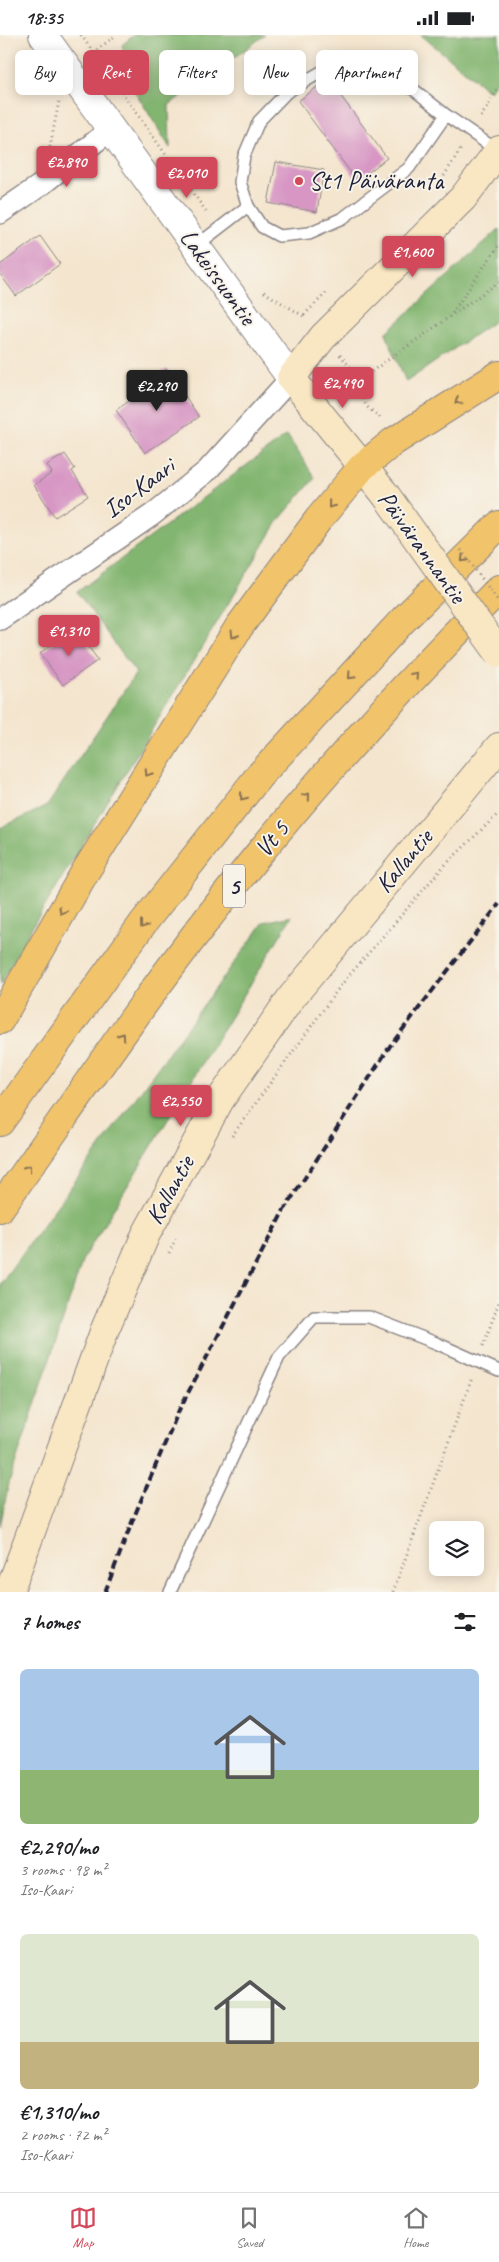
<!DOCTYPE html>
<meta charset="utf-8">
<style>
body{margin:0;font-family:Caveat,sans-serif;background:#f2f2f2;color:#202124;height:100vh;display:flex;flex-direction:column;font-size:19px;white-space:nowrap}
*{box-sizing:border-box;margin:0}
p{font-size:16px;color:#757577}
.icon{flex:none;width:28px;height:28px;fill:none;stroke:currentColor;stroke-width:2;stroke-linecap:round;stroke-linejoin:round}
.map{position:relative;height:1557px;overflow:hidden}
.drawer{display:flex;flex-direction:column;background:#fff;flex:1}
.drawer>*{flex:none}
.banner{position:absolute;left:15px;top:15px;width:470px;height:45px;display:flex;gap:10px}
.controls{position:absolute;left:429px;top:1486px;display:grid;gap:10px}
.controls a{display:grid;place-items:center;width:55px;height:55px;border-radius:8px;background:#fff;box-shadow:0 2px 12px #0003;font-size:25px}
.price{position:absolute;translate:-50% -42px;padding:0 11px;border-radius:5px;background:#d1495b;color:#fff;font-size:16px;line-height:32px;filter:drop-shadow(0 1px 2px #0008)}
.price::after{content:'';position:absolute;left:50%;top:30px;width:15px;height:11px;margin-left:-8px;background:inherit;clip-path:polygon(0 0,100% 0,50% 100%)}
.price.selected{background:#222;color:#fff}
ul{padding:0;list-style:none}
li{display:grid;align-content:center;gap:10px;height:265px;padding:0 20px}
li span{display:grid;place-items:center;height:155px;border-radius:8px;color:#555}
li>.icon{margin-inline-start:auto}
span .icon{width:90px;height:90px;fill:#fffc;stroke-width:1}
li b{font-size:21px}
h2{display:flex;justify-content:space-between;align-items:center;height:60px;padding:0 20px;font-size:21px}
.pill{padding:0 18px;border-radius:8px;background:#fff;box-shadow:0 2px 12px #0003;font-size:18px;line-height:45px}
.pill.selected{background:#d1495b;color:#fff}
.status{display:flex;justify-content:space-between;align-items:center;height:35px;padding:0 25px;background:#fff;direction:ltr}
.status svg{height:14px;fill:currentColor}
.menu{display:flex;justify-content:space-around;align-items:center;height:70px;border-top:1px solid #e0e0e0;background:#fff;font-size:14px;color:#757577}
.menu a{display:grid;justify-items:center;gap:2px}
.menu .selected{color:#d1495b}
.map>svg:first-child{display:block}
.forest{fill:#82b56f;stroke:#526c55}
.building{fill:#d796c4}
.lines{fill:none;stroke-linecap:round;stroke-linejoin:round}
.service-casing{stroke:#8b8484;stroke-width:14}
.minor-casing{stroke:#8b8484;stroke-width:24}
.tertiary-casing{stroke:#8b8484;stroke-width:30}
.secondary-casing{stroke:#8b8484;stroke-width:30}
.motorway-casing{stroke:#8b8484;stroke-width:30}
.path{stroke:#8b8484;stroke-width:3;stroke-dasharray:1 4;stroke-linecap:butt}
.service{stroke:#fff;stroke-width:11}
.minor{stroke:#fff;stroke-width:21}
.tertiary{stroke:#fff;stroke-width:28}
.secondary{stroke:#f9e7c3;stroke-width:28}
.motorway{stroke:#f1c36a;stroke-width:28}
.rail{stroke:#22223b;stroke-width:4;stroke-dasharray:8 4;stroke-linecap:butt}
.secondary-bridge-casing{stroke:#8b8484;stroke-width:30;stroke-linecap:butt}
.path-bridge{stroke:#8b8484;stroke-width:3;stroke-dasharray:1 4;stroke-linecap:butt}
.secondary-bridge{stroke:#f9e7c3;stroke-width:28}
.oneway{stroke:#8a7252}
.poi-dot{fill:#d1495b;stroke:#f7f3e8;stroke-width:2}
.labels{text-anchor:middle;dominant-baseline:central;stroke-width:4;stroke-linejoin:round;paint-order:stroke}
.shield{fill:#f7f3e8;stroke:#62616f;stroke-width:1}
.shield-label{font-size:24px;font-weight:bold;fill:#22223b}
.poi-label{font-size:25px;fill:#22223b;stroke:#f7f3e8;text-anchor:start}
.street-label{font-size:25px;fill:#22223b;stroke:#f7f3e8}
</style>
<div class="status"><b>18:35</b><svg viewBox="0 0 49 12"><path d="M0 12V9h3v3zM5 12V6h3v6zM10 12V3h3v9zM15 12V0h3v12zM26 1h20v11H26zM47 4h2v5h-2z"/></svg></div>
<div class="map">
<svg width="499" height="1557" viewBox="0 0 499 1557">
<rect width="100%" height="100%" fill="#f7f3e8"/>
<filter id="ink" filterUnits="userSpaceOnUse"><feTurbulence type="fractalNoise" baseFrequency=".02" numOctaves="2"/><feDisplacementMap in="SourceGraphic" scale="10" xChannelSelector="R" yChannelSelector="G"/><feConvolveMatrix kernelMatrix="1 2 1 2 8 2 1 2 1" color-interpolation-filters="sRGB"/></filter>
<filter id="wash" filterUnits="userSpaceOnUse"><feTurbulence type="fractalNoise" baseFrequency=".0096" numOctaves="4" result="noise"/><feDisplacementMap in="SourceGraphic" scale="20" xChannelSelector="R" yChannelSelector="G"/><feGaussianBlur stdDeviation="1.12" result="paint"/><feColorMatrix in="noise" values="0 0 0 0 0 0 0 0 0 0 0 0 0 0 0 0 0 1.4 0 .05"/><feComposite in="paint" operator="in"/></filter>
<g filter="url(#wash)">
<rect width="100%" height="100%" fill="#f4e5ce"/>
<g class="forest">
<polygon points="134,0 265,0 169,70 170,113 136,58 122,10"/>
<polygon points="421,0 499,0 499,41 490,57"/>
<polygon points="499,194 499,283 406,347 386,298"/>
<polygon points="287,400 315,443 279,485 31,894 0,950 0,793 47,771 136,638 77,557"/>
<polygon points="292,881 83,1224 9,1448 0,1491 0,1249 264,887"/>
</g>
<g id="blocks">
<g class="building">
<polygon points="328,44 387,123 357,146 298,66"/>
<polygon points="276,127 324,135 317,177 268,168"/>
<polygon points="40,201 60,229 16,261 0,239 0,230"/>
<polygon points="167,334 199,382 145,418 116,375 144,356 140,351"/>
<polygon points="65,419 75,434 72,436 88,461 55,482 34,450 52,438 47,430"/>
<polygon points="75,593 98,625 63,650 40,618"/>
</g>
</g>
</g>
<g filter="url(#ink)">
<use href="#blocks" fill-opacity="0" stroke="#8b8484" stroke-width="1"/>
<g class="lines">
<g class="service-casing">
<g id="service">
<polyline points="446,80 409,133 343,183 309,198 279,201 262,192 248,171 240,147 244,121 259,86 287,57 326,34 351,32 413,54 446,80 498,116"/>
<polyline points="196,211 248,171"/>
<polyline points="170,1557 279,1322 314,1282 369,1282 436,1308 499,1336"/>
</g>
</g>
<g class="minor-casing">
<g id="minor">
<polyline points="0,178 42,149 110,95"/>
<polyline points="0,584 152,480 207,436 291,343"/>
</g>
</g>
<g class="tertiary-casing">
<polyline id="tertiary" points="43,0 291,343"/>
</g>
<g class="secondary-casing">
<g id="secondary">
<polyline points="385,459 291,343 323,302 463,163 499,115"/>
<polyline points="9,1557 105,1294 146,1199 220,1065 291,963 499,712"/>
</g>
</g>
<g class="motorway-casing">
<g id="motorway">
<polyline points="0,985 85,837 239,592 318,485 362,432 393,407 499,340"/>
<polyline points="0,1087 144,887 259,741 403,585 499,490"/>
<path d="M0 1173C69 1076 135 977 208 883 297 767 396 658 499 554"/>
</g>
</g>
<g class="path">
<polyline points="81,0 208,179"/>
<polyline points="93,18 116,0"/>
<polyline points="481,82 499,52"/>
<polyline points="50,112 59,66"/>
<polyline points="444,141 462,112"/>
<polyline points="264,257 305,282"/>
<polyline points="452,278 499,210"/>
<polyline points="304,280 328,256"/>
<polyline points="340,320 351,333 355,348 366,371 382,384"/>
<polyline points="355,348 499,247"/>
<polyline points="232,1101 341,950 443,832 499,778"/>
<polyline points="169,1218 176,1203"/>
<polyline points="483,1311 499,1267"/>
<polyline points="393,1557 472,1343"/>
</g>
<use href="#service" class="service"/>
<use href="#minor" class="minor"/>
<use href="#tertiary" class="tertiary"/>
<use href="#secondary" class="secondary"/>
<use href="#motorway" class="motorway"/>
<polyline class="rail" points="105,1557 134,1482 179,1375 284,1175 390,1011 499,869"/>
<g class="secondary-bridge-casing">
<polyline id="secondary-bridge" points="385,459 499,618"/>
</g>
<polyline class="path-bridge" points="461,515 499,567"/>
<use href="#secondary-bridge" class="secondary-bridge"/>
</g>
<defs><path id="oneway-chevron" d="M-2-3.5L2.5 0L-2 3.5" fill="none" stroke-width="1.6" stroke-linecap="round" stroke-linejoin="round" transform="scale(1.25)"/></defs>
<g class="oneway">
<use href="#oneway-chevron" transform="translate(458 366) rotate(148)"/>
<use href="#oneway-chevron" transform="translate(331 470) rotate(129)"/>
<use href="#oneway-chevron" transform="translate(464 524) rotate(135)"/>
<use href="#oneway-chevron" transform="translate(234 600) rotate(122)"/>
<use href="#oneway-chevron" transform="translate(415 640) rotate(-48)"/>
<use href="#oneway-chevron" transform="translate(351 641) rotate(133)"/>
<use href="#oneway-chevron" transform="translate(148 738) rotate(122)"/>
<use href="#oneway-chevron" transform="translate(307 761) rotate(-51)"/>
<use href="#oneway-chevron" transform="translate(243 762) rotate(128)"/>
<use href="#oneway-chevron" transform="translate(62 876) rotate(120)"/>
<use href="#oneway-chevron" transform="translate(143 890) rotate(127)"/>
<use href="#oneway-chevron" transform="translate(122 1001) rotate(-55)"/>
<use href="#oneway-chevron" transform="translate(28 1133) rotate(-55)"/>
</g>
</g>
<circle class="poi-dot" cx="299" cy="146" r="5"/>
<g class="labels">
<rect class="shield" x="223" y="829.5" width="22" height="43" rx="4"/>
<g class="shield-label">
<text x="234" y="851">5</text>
</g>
<g class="poi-label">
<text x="309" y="146">St1 Päiväranta</text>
</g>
<g class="street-label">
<text transform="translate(218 242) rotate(54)">Lakeissuontie</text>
<text transform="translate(139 453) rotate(-37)">Iso-Kaari</text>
<text transform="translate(422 512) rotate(54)">Päivärannantie</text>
<text transform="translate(272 804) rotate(-51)">Vt 5</text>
<text transform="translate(404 826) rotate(-50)">Kallantie</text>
<text transform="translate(170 1155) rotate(-61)">Kallantie</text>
</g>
</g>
</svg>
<div class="controls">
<a><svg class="icon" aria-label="layers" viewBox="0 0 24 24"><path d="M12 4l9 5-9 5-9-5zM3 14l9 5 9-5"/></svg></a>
</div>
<b class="price" style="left:67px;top:153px">€2,890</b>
<b class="price" style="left:187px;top:164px">€2,010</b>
<b class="price" style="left:413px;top:243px">€1,600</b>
<b class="price" style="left:343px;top:374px">€2,490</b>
<b class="price selected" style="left:157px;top:377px">€2,290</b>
<b class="price" style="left:69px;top:622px">€1,310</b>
<b class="price" style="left:181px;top:1092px">€2,550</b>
<div class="banner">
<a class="pill">Buy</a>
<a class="pill selected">Rent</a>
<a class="pill">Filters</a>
<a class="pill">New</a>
<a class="pill">Apartment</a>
</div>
</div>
<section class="drawer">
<h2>7 homes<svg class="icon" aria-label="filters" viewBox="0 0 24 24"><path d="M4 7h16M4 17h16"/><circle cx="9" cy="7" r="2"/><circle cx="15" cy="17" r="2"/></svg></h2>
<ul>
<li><span style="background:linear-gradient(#a9c7e8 65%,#8fb573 0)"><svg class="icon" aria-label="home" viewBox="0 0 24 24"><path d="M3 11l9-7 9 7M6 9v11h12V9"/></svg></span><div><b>€2,290/mo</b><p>3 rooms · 98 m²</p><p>Iso-Kaari</p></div></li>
<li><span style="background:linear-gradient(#dfe7d0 70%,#c2b280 0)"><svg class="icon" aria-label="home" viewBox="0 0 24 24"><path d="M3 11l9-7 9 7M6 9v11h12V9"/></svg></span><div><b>€1,310/mo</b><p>2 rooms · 72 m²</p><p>Iso-Kaari</p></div></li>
</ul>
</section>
<nav class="menu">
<a class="selected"><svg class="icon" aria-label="map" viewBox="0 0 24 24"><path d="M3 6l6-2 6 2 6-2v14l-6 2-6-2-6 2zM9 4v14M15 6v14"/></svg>Map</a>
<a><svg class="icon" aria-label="saved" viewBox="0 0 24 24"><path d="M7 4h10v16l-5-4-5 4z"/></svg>Saved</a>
<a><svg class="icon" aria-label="home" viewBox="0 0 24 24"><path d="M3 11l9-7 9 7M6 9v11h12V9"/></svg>Home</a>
</nav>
